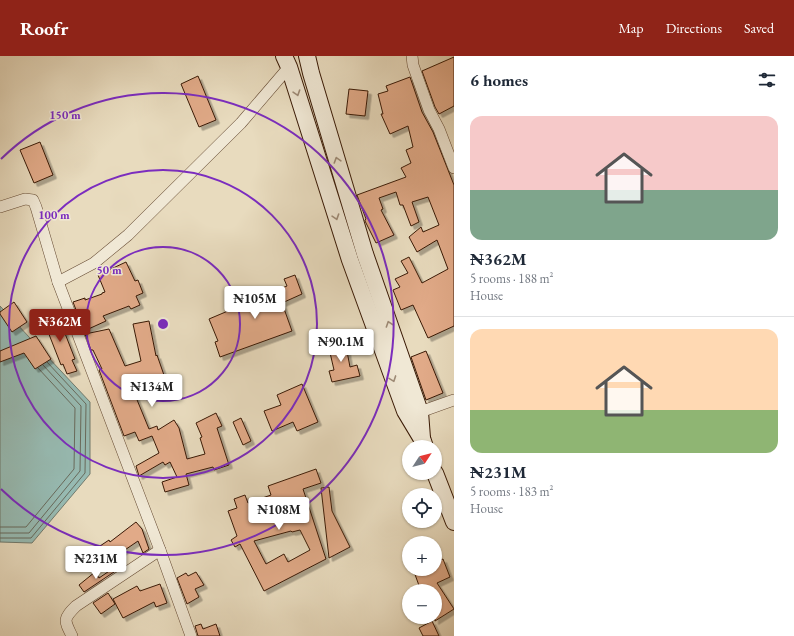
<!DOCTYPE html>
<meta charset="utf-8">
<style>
body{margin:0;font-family:"EB Garamond",serif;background:#f6f6f7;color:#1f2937;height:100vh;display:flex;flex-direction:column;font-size:15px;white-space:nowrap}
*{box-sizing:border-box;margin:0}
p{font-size:13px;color:#747a83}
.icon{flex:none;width:22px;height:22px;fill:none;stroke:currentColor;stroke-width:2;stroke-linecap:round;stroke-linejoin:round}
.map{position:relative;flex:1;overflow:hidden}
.panel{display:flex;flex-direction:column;background:#fff;width:340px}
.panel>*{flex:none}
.needle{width:26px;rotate:54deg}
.fabs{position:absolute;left:402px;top:384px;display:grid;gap:8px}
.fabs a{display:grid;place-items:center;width:40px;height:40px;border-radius:50%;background:#fff;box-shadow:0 1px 3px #0004;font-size:20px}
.price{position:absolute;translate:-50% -34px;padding:0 9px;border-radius:4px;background:#fff;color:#222;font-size:13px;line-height:26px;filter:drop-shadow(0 1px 2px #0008)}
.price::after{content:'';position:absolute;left:50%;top:24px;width:12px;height:9px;margin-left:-6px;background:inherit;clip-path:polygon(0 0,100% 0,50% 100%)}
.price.selected{background:#8f2418;color:#fff}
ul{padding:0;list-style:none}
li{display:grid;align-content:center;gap:8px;height:212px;padding:0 16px}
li+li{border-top:1px solid #e0e1e3}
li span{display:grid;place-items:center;height:124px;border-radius:12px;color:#555}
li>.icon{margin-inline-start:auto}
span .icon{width:72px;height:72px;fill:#fffc;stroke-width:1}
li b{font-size:17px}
h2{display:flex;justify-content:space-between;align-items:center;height:48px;padding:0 16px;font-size:17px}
header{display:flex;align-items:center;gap:24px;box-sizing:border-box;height:56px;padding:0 20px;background:#8f2418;color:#fff}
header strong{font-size:19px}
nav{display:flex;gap:22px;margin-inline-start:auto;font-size:14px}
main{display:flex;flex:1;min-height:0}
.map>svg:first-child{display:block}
.water{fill:#97bbb3;stroke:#717a6d}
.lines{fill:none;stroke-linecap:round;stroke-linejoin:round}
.shore{stroke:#686a5c;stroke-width:1}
.building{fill:#e1aa88;stroke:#391905;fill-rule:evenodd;filter:url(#shadow)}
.minor-casing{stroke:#654a33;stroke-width:12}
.secondary-casing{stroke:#391905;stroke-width:18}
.minor{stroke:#f0e8d5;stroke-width:11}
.secondary{stroke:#f0e8d5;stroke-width:16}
.oneway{stroke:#9e8b77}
.ring{fill:none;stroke:#7b2cbf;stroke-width:2}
.centre{fill:#7b2cbf;stroke:#f0e8d5;stroke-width:2}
.ring-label{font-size:12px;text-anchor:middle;font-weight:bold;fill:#7b2cbf;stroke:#f0e8d5;stroke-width:3;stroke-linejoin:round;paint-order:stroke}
</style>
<header>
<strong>Roofr</strong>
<nav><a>Map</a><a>Directions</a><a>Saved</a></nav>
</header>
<main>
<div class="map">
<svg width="454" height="580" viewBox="0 0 454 580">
<defs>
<filter id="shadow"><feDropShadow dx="3.5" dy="3.5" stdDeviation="0" flood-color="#0004"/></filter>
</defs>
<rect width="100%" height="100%" fill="#e8dbbe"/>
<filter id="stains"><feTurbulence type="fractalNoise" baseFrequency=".005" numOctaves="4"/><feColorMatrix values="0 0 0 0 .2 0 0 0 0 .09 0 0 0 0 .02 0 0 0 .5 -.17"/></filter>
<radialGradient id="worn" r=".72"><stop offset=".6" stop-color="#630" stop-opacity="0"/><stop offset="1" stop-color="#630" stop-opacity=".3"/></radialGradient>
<polygon class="water" points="0,250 90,346 90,418 32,487 0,486"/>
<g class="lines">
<g class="shore">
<polyline points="0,471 26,471 74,413 75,352 38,312"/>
<polyline points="0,477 29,477 80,415 81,350 43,309"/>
<polyline points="0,482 31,482 85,417 86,348 47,306"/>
</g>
</g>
<g class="building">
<polygon points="454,1 454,50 439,58 435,51 422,15"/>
<polygon points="198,20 216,64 199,71 181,28"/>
<polygon points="410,21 422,56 433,76 454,129 454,270 428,282 413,249 401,254 393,234 400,231 395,223 408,217 401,205 409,201 422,227 448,213 437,184 417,196 409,181 421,171 423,176 439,169 428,141 412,146 419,166 411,170 403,149 400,149 396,136 379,142 383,153 381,154 394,179 376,187 365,165 365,164 366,163 357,139 406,121 401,112 411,107 406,94 413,91 408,70 390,78 381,58 383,58 378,38 388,35 386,30"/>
<polygon points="349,33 368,35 365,60 346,58"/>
<polygon points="40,86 53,119 34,127 20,94"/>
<polygon points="126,206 135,225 138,224 143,237 136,240 140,249 131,253 129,250 103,260 106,265 84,275 73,246 85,242 85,244 102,238 102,237 105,236 98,219"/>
<polygon points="295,219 302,238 282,247 292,275 220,301 215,286 218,285 209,263 287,230 284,223"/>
<polygon points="14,246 27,266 12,276 0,258 0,256"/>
<polygon points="57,257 75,303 72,304 77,315 67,318 63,308 61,309 43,263"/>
<polygon points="149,265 156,300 157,299 165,322 133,334 149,373 157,370 158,374 174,364 179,372 187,403 205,398 200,382 202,381 196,367 216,357 222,370 217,372 229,409 214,414 213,411 186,418 189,429 165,436 162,426 177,421 170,406 165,409 163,406 139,420 136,410 159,397 152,380 139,385 135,376 124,380 99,314 102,313 93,294 91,294 85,278 109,273 125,310 141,305 133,268"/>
<polygon points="36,280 51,303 35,313 24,297 0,306 0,295"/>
<polygon points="345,285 350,311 357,309 360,320 332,326 329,315 334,314 328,288"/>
<polygon points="426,295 443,337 426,344 411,301"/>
<polygon points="302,328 318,366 297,375 293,366 272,375 264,355 281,349 277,339"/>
<polygon points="241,362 251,385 243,389 233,366"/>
<path d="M316 413 321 427 303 433 326 503 264 535 240 488 235 491 231 484 237 480 228 455 237 452 234 443 245 439 248 447 271 439 268 430ZM300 474 310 494 288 506 284 498 266 508 254 485 291 475 292 476Z"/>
<polygon points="329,431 332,455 350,491 329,502 321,432"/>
<polygon points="136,466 142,473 149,493 143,497 138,485 116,500 112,495 100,503 94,494 109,484 110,486"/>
<polygon points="443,503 450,521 437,527 454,553 435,565 435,535 421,535 413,513 435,513 435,506"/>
<polygon points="118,509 120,512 84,536 79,529 95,516 99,522"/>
<polygon points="196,516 204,529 195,533 199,541 187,548 177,522 186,517 188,520"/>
<polygon points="160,528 167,547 156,551 154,546 123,562 113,543 137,530 140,535"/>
<polygon points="108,537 115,548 101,558 93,547"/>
<polygon points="432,565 439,580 423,580 419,572"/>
<polygon points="201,568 203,573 216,568 220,580 198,580 195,570"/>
</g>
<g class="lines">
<g class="minor-casing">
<g id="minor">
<polyline points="412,0 413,9 429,54 439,73 454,112"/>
<polyline points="0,151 25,143 33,144 36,151 58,226 160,494 191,580"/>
<polyline points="58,226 94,207 128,179 241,67 289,11"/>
<polyline points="420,356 454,344"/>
<path d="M72 580C64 564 63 563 76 550L160 494"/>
</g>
</g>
<g class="secondary-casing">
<g id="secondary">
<polyline points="284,0 289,11 350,204 405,355 423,385 425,391"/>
<polyline points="307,0 311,17 365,198 420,356 422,382"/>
<polyline points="435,417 454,466"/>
</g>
</g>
<use href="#minor" class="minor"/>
<use href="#secondary" class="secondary"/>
</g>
<defs><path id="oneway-chevron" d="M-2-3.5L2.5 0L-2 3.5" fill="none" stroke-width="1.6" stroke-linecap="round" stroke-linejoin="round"/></defs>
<g class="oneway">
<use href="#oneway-chevron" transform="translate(297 37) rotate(72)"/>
<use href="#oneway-chevron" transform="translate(337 104) rotate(-107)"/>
<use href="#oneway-chevron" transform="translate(336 161) rotate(72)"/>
<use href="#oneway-chevron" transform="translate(389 268) rotate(-109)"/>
<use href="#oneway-chevron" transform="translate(393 323) rotate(70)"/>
</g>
<g class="ring">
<circle cx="163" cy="268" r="77"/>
<circle cx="163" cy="268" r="154"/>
<path d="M1 103A231 231 0 1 1 1 433"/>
</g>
<circle cx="163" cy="268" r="6" class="centre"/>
<g class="ring-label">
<text x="65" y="63">150 m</text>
<text x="54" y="163">100 m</text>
<text x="109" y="218">50 m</text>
</g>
<rect width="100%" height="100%" filter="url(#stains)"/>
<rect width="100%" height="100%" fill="url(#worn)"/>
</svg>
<div class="fabs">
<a><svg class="needle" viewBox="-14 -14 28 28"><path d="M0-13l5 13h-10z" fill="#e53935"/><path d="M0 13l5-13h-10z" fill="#747a83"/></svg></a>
<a><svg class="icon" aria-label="locate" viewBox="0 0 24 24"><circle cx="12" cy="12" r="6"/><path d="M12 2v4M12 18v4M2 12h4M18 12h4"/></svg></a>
<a>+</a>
<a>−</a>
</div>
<b class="price" style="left:255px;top:264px">₦105M</b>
<b class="price selected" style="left:60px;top:287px">₦362M</b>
<b class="price" style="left:341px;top:307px">₦90.1M</b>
<b class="price" style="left:152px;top:352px">₦134M</b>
<b class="price" style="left:279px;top:475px">₦108M</b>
<b class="price" style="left:96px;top:524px">₦231M</b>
</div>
<section class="panel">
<h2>6 homes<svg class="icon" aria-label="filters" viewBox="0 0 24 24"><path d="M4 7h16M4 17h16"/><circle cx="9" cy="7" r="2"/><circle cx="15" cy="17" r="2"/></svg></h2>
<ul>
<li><span style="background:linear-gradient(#f6c9c9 60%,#7fa58c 0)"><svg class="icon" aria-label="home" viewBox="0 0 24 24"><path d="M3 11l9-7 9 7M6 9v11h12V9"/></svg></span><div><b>₦362M</b><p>5 rooms · 188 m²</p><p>House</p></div></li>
<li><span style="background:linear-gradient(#ffd9b3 65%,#8fb573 0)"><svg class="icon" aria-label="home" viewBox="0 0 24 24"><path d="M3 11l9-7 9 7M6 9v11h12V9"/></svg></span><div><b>₦231M</b><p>5 rooms · 183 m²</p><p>House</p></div></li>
</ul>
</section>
</main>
